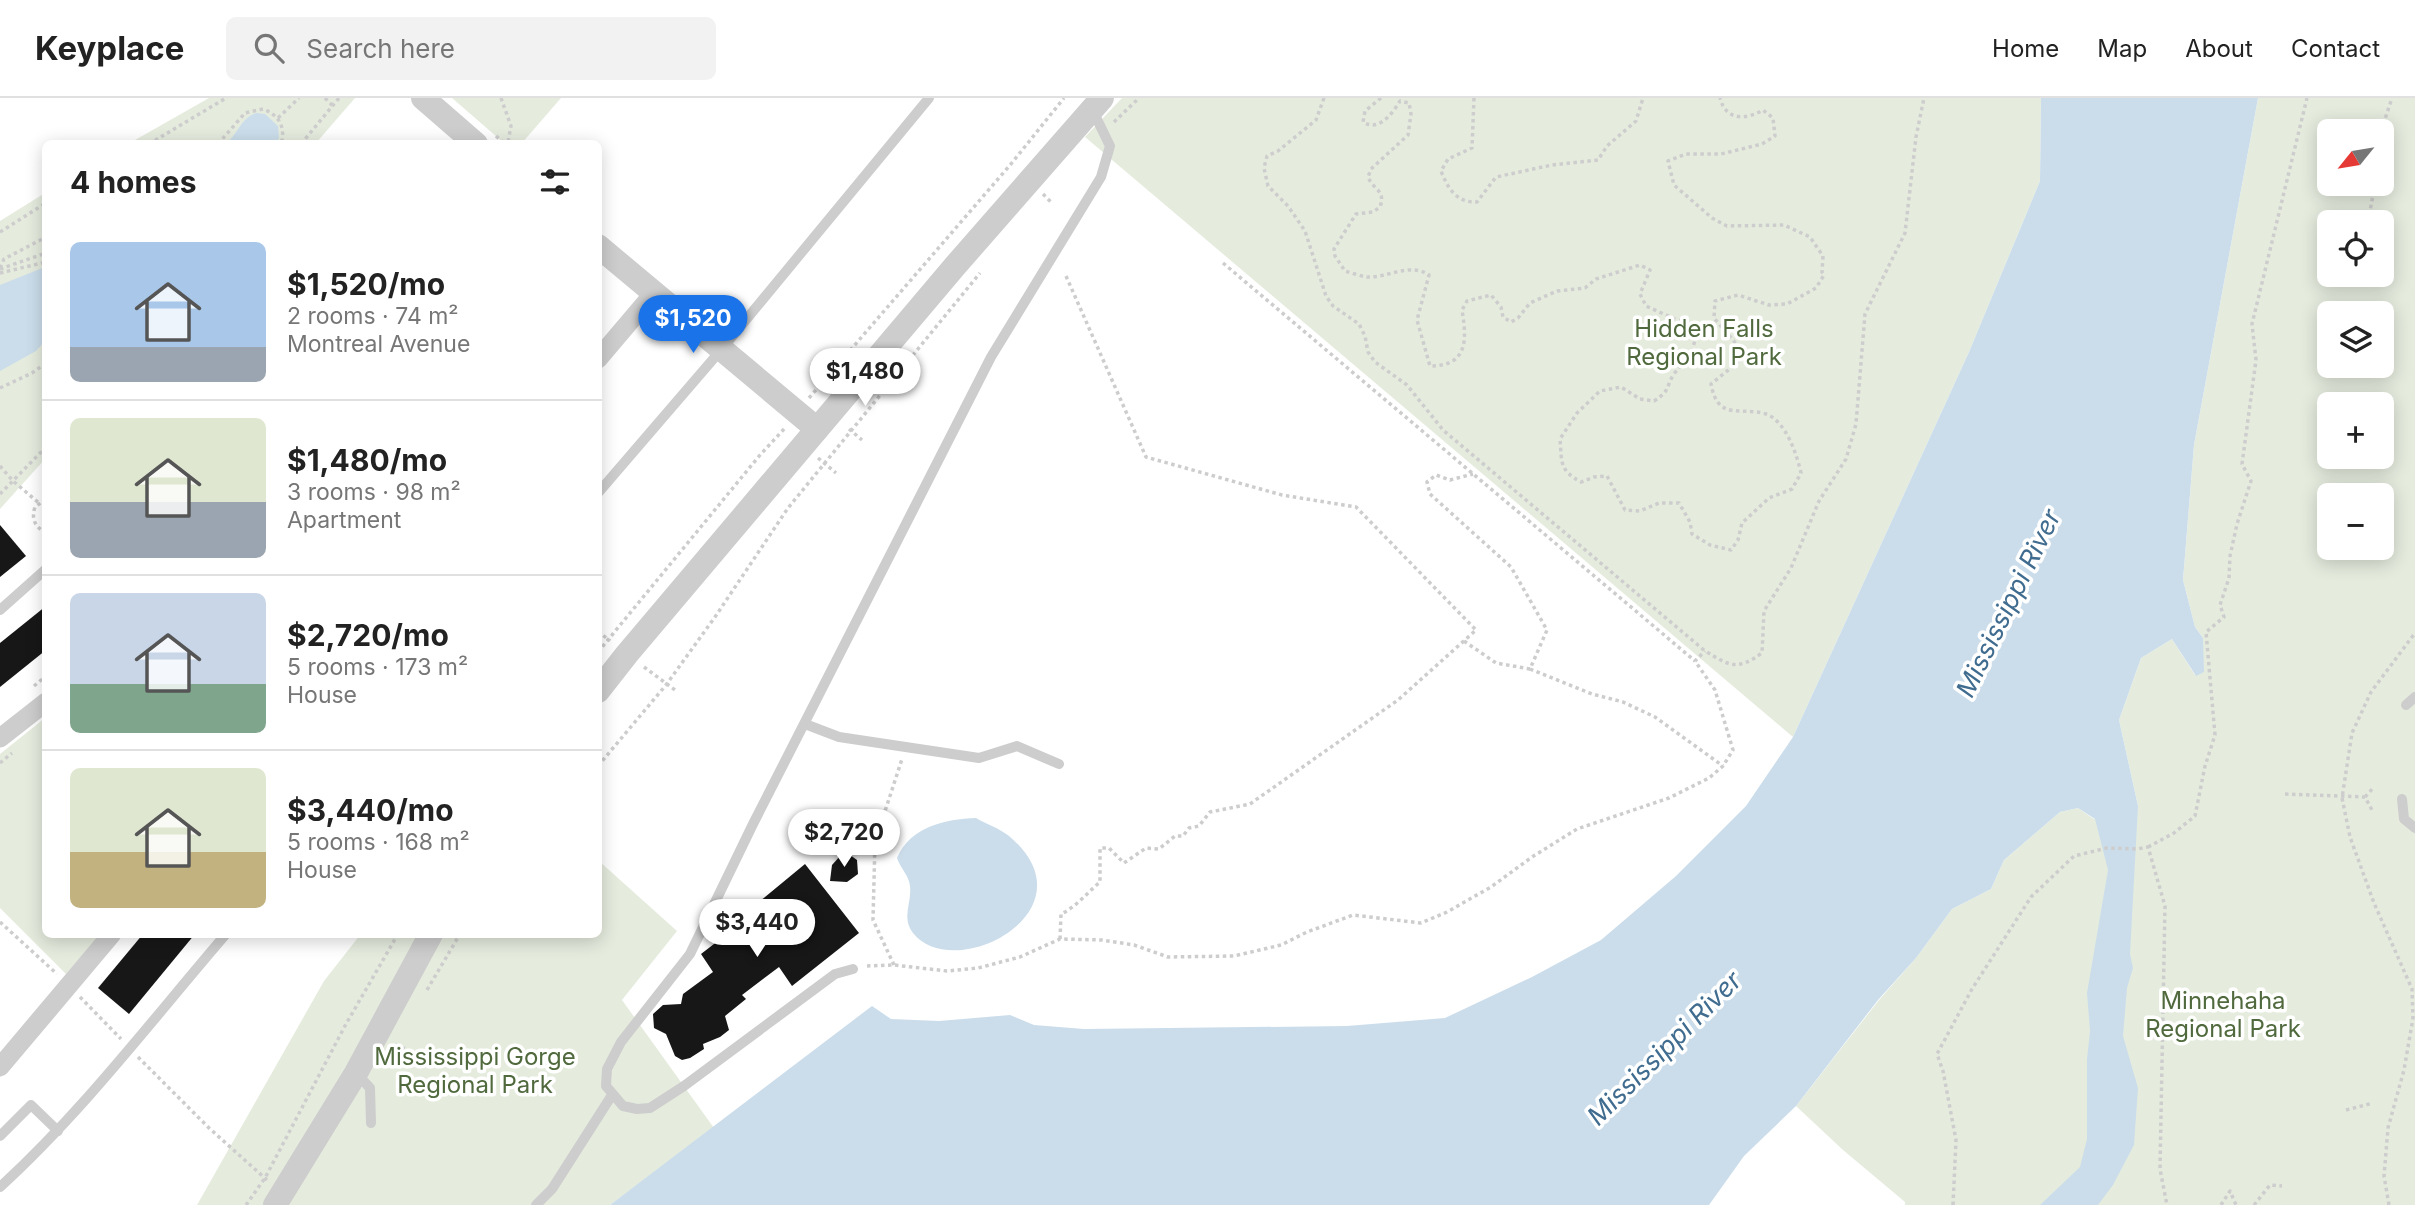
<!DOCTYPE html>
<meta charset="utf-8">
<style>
body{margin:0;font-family:Inter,sans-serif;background:#f2f2f2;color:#222;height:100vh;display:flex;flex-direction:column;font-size:26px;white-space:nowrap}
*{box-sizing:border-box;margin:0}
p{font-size:23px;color:#767676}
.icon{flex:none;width:38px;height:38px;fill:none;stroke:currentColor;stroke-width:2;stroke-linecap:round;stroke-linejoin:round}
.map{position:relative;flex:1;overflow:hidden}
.side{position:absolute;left:42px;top:42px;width:560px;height:798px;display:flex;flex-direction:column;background:#fff;border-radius:10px;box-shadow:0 4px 18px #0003}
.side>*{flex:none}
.needle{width:46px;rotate:240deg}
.tools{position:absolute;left:2317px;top:21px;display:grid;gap:14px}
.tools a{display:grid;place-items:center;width:77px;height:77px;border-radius:10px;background:#fff;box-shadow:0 4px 18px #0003;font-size:35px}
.price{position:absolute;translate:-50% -60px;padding:0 16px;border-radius:24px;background:#fff;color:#222;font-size:23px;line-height:46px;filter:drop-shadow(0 2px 4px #0008)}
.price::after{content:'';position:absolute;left:50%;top:42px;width:21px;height:16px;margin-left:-10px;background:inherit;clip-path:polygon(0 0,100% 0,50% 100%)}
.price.current{background:#1a73e8;color:#fff}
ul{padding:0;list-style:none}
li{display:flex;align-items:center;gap:21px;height:175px;padding:0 28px}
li+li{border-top:2px solid #e0e0e0}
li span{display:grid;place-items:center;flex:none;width:196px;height:140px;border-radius:10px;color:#555}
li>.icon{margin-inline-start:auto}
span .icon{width:84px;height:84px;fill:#fffc;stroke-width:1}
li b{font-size:30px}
h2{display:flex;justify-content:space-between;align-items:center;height:84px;padding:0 28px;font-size:30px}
header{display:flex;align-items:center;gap:42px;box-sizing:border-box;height:98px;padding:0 35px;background:#fff;border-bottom:2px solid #e0e0e0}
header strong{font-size:33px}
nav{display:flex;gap:38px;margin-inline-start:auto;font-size:24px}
.search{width:490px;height:63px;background:#f2f2f2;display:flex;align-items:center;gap:18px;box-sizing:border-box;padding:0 24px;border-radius:10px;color:#767676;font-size:26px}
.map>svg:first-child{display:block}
.green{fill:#e5ecde;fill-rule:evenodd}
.water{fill:#cbddeb}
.building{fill:#171717}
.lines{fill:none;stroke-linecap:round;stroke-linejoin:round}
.path{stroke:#cdcdcd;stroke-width:3.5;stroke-dasharray:3.5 3.5;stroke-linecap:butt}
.service{stroke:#cdcdcd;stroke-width:10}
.minor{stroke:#cdcdcd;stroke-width:19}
.tertiary{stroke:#cdcdcd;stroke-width:24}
.labels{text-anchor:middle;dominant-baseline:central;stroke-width:7;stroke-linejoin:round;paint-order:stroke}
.park-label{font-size:24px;fill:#506a3e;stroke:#fff}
.water-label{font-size:26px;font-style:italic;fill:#406c8f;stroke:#fff}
</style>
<header>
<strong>Keyplace</strong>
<div class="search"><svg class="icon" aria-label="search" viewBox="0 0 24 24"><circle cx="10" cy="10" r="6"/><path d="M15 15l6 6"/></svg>Search here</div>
<nav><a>Home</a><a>Map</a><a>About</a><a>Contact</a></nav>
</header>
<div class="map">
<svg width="2415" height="1107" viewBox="0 0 2415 1107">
<rect width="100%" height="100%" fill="#fff"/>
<g class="green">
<polygon points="209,0 355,0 316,45 128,46"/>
<polygon points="452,0 561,0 522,45 505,46"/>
<polygon points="1122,0 2041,0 2040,83 1969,254 1793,639 1085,39"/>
<path d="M2258 0H2415V1107H1905V1104L1843 1052 1796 1008 1879 902 1916 860 1952 811 1991 791 2004 762 2060 714 2078 710 2094 721 2138 708 2119 622 2141 560 2172 541 2195 577 2203 540 2195 529 2183 482 2194 347ZM2329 33H2382V86H2329ZM2329 124H2382V177H2329ZM2329 215H2382V268H2329ZM2329 306H2382V359H2329ZM2329 397H2382V450H2329Z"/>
<polygon points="45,95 45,361 0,411 0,123"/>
<polygon points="45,620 46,836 100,837 66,876 0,810 0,656"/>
<polygon points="599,763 677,833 622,902 714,1030 610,1107 197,1107 324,883 360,837 598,836"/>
</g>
<g class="water">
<polygon points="2041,0 2258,0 2194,347 2183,482 2195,529 2203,540 2204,574 2196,578 2172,541 2141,560 2119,622 2138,708 2130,856 2133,870 2127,890 2123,938 2138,990 2134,1047 2113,1087 2098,1107 2040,1107 2080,1069 2087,1041 2087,961 2090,933 2087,895 2108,772 2095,721 2078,710 2060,714 2004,762 1991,791 1952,811 1916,860 1878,902 1796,1008 1744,1058 1709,1107 610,1107 872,908 891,921 939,923 1010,917 1034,927 1084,931 1347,928 1445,920 1532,879 1601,842 1676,778 1746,708 1793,639 1969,254 2040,83"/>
<path d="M256 15 265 16 278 28 279 40 276 45H227C239 34 240 21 256 15Z"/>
<polygon points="45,169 45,243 36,253 0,273 0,187"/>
<path d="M976 720C986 726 999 730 1009 738 1097 812 954 887 913 835 901 819 912 805 910 788 909 777 900 770 897 760 910 729 945 721 976 720Z"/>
</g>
<g class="building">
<polygon points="0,427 26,458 0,479"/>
<polygon points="46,508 46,552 0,589 0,545"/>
<polygon points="841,757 850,757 857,762 858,776 847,784 830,783 832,767"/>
<polygon points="805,766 859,835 792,888 779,869 742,897 746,901 725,918 729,932 720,939 703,946 704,951 690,960 682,962 675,958 666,936 654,930 653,916 663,907 681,906 683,896 713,874 701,856 745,822 742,818"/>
<polygon points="143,836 195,836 129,916 98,890"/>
</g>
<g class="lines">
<g class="path">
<polyline points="325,0 333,8"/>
<polyline points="501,0 511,28 508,44"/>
<path d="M1324 0 1316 22 1278 53 1267 58 1264 70 1268 88 1288 108 1305 133 1326 198 1333 208 1359 226 1365 238 1368 254 1375 264 1407 287 1443 332 1705 553C1730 568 1737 573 1762 555L1764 513 1791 470 1819 403 1846 361 1856 326 1865 216 1905 135 1916 39 1924 0"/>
<path d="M1381 0 1365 13 1363 24C1379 34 1392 16 1400 3L1409 5 1411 16 1408 37 1371 71 1368 79C1374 93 1386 92 1380 109L1373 114 1356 116 1334 151 1335 158 1345 173C1352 175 1360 178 1367 179 1388 180 1409 164 1429 177L1417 222 1430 268C1468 268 1467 242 1462 212L1467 203 1491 197 1501 209 1503 219 1511 224 1518 220 1530 205 1557 193 1585 190 1596 181 1640 167 1650 172 1640 196 1646 208 1686 226 1695 242C1690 262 1685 261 1674 276 1665 290 1671 292 1654 303L1640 301 1621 289 1600 293 1577 315 1560 341C1562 365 1559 372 1581 384L1594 379 1607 378 1625 412 1640 413 1659 405H1679L1690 424 1692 436 1710 447 1731 452 1738 442 1742 425 1769 400 1792 391 1801 375C1797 357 1786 323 1766 316 1740 308 1718 324 1711 286L1737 265 1738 248 1714 220 1715 203 1738 197 1769 207 1787 206 1816 190 1824 177 1822 174 1823 158 1810 139 1784 127 1727 128 1712 120 1674 87 1668 63 1686 56H1721L1762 46 1775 38 1773 20 1763 12C1746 22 1726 23 1720 0"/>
<path d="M1474 0 1472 50 1448 61 1441 73C1448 91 1457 105 1477 104L1496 79 1552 67 1598 62 1607 48 1636 23 1643 0"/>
<polyline points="278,20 299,0"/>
<polyline points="1114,24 1139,0"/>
<polyline points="2381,33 2392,0"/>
<polyline points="496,38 505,46"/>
<polyline points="149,46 226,0"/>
<path d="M218 46 245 15 263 11C279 17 286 29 281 46"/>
<polyline points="301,46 339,0"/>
<polyline points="1043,96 1052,105"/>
<polyline points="2368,124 2375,86"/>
<polyline points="0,134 46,105"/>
<polyline points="1223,165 1695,563"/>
<polyline points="0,170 4,161 46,139"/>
<polyline points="0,171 46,155"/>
<polyline points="0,175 46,164"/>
<polyline points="0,290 32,275 46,265"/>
<polyline points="809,300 1011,66 1064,0"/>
<polyline points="849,331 862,342"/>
<polyline points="818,360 836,375"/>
<polyline points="0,368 13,383 39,405"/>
<polyline points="0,396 46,349"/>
<path d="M46 401 35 409C31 421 35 429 46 435"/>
<polyline points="598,533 610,543"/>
<polyline points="1464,543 1496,565 1530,571 1547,532 1511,469 1430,396 1427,384 1436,377 1450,382 1473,376"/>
<polyline points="598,554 760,357 785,330"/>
<polyline points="644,569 675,592"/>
<polyline points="1530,571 1592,596 1623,604 1655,619 1723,668"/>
<polyline points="34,588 46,578"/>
<polyline points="0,665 12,655"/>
<polyline points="598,668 666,587 715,519 788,410 980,175"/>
<polyline points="2285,696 2365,699 2373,714"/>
<polyline points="2365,699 2374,689"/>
<polyline points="2148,749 2174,735 2195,718 2205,668 2215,637 2206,534 2224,519 2220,507 2229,480 2230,458 2237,426 2251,383 2242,366 2256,262 2252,226 2307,0"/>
<polyline points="0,824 57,876"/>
<path d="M1060 841 1061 816C1076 809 1087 795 1100 784V750H1109L1124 765 1146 750 1159 751 1175 738H1183L1189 730 1199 728 1210 714 1250 706 1398 602 1476 532 1356 409 1282 397 1146 359 1066 178"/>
<polyline points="894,867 873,822 875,744 902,661"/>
<polyline points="867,868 894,867 947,873 978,870 1020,859 1060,841 1102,842 1134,847 1168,859 1234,858 1281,847 1307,834 1353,817 1421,825 1447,814 1491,789 1532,759 1577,731 1669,700 1709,680 1723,668 1733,652 1715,592 1695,563 1705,553"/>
<polyline points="427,892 460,836"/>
<polyline points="80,899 121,941"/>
<polyline points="395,947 406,951"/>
<polyline points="138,959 209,1030 267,1082"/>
<polyline points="2346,1012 2373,1005"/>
<polyline points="246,1107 265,1080 346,926 398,836"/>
<polyline points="1953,1107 1956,1042 1943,973 1937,956 1972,891 2031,799 2074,758 2107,750 2137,751 2148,749 2165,808 2160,1071 2167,1107"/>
<polyline points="2221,1107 2230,1093 2236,1107"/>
<polyline points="2254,1107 2270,1087 2282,1088"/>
<polyline points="2389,1107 2384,1078 2388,1030 2404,972 2413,920 2412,891 2374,805 2350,739 2342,700 2352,635 2371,594 2415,535"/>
</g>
<g class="service">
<polyline points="598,395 721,252 929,0"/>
<polyline points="0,512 46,471"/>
<polyline points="2406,607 2415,599"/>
<polyline points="805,626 839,639 979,660 1017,648 1059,666"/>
<polyline points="2402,701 2404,721 2415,730"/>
<polyline points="853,871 835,876 684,988 650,1010 637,1011 623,1008 606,988 607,971 621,944 690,856 753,726 991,259 1101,79 1110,48 1092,11"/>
<polyline points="356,975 370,990 371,1025"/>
<polyline points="0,1038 31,1007 58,1033"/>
<path d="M0 1089C84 1012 152 922 226 836"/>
<polyline points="536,1107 552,1091 612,997"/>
</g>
<g class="minor">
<polyline points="598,261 654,195"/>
<polyline points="0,640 46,604"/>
<polyline points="0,969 112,836"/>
</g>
<g class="tertiary">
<polyline points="423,0 476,46"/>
<polyline points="598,148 817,331"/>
<polyline points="598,593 627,556 955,168 1102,0"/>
<polyline points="275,1107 356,975 431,836"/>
</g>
</g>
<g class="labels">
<g class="park-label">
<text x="1704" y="230">Hidden Falls<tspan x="1704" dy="28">Regional Park</tspan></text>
<text x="2223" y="902">Minnehaha<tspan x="2223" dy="28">Regional Park</tspan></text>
<text x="475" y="958">Mississippi Gorge<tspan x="475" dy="28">Regional Park</tspan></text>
</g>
<g class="water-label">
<text transform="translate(2008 505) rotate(-64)">Mississippi River</text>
<text transform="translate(1664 950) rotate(-45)">Mississippi River</text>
</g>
</g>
</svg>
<div class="tools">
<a><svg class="needle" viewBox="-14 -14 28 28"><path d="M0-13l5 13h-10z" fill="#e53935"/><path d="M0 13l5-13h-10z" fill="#767676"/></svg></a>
<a><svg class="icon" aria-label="locate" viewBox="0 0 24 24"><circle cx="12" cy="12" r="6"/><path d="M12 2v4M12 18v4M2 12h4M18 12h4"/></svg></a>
<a><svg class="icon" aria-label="layers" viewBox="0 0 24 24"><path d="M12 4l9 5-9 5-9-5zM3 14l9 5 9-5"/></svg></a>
<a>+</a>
<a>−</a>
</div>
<b class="price current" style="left:693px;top:257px">$1,520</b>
<b class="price" style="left:865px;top:310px">$1,480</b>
<b class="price" style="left:844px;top:771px">$2,720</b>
<b class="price" style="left:757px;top:861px">$3,440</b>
<section class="side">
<h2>4 homes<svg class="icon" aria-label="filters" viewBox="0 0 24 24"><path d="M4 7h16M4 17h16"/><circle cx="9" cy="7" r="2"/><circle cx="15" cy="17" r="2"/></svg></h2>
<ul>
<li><span style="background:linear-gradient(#a9c7e8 75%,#9aa5b1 0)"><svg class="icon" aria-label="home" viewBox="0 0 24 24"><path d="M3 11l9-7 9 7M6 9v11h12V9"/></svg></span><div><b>$1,520/mo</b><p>2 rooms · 74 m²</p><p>Montreal Avenue</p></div></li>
<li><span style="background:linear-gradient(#dfe7d0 60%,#9aa5b1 0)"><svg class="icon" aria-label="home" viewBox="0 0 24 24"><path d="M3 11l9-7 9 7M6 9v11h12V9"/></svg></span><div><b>$1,480/mo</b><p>3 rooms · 98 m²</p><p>Apartment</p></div></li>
<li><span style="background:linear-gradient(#c9d6e8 65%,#7fa58c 0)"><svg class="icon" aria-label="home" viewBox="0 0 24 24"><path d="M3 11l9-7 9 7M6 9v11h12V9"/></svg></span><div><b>$2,720/mo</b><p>5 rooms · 173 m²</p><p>House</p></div></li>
<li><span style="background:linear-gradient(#dfe7d0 60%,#c2b280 0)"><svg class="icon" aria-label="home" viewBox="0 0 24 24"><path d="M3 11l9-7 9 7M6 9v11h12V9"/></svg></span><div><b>$3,440/mo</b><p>5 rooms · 168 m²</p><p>House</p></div></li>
</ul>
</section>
</div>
